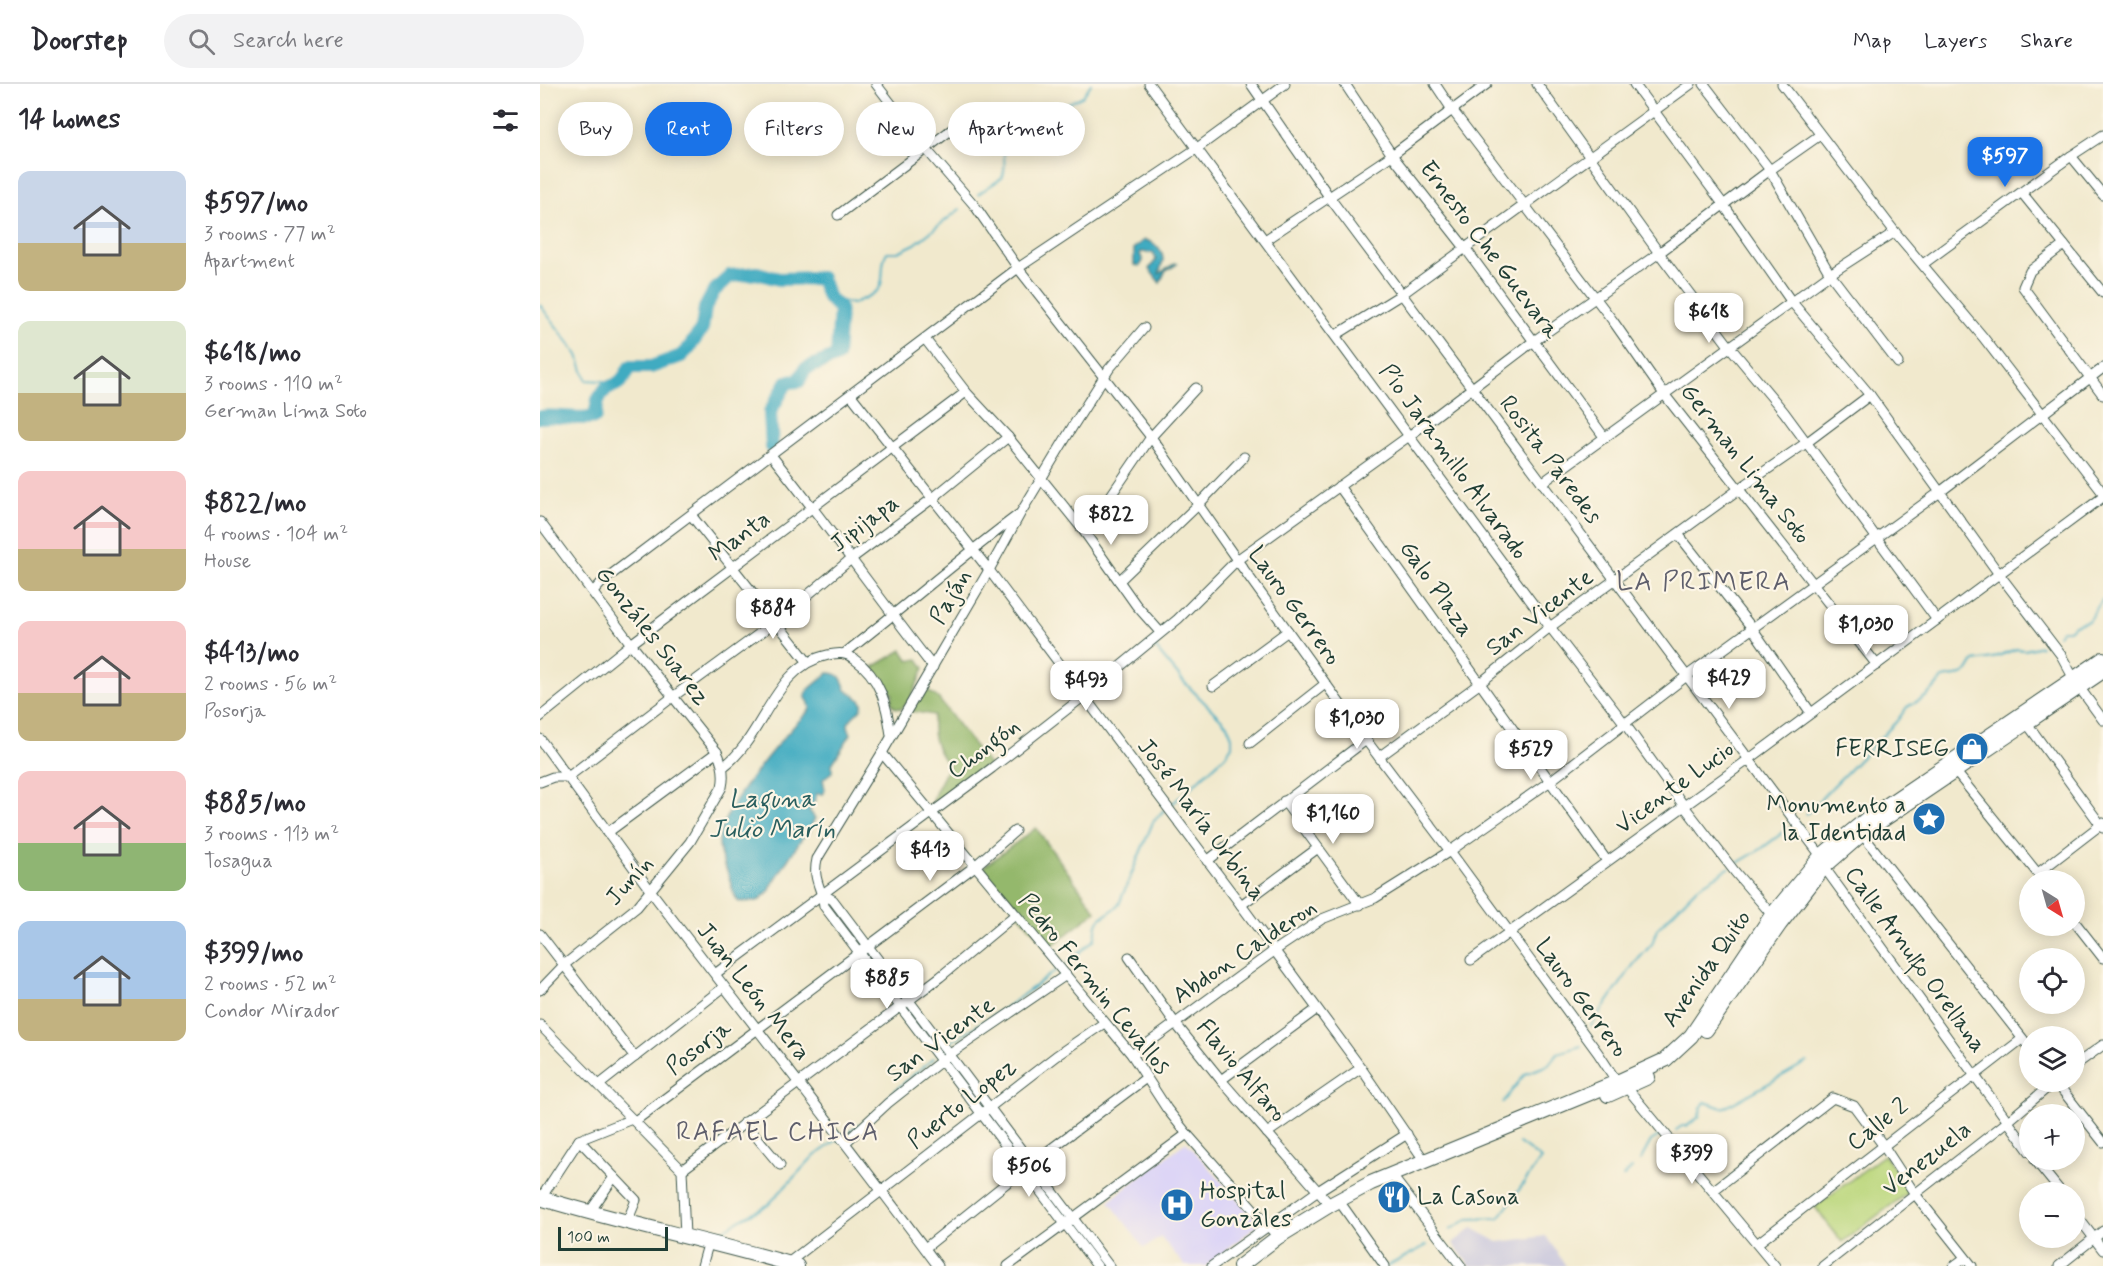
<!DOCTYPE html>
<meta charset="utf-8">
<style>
body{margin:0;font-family:Mynerve,sans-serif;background:#f2f2f3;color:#2b2b33;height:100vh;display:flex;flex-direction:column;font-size:22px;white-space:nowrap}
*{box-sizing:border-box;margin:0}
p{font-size:20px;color:#7c7c81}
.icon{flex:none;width:33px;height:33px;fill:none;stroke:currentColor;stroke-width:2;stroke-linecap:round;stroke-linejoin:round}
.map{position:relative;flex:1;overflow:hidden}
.sheet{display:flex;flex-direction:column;background:#fff;width:540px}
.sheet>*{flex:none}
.top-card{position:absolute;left:18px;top:18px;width:570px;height:54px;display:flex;gap:12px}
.needle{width:39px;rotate:143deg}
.tools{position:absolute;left:1479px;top:786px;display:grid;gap:12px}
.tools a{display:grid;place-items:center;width:66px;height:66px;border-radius:50%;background:#fff;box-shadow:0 3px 15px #0003;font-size:30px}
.scale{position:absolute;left:18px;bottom:15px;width:110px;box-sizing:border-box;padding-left:6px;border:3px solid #1f3d34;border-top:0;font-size:16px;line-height:21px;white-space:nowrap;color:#1f3d34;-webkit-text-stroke:4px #fcf5e5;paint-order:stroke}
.price{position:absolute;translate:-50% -51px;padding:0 14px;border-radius:12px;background:#fff;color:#222;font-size:20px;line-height:39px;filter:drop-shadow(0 2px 3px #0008)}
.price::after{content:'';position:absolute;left:50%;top:36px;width:18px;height:14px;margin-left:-9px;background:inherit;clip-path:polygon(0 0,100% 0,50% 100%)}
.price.selected{background:#1a73e8;color:#fff}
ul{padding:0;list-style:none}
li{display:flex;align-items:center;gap:18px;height:150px;padding:0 18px}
li span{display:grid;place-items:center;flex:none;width:168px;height:120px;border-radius:12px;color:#555}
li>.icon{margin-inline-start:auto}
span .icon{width:72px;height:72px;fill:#fffc;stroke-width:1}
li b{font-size:26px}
h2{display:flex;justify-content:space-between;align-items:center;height:72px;padding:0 18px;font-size:26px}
.pill{padding:0 21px;border-radius:27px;background:#fff;box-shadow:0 3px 15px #0003;font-size:21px;line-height:54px}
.pill.selected{background:#1a73e8;color:#fff}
header{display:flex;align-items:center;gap:36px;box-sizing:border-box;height:84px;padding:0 30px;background:#fff;border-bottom:2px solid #e1e1e2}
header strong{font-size:28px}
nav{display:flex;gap:33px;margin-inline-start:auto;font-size:21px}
.search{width:420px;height:54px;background:#f2f2f3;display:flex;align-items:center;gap:15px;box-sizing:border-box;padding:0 21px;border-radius:33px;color:#7c7c81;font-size:22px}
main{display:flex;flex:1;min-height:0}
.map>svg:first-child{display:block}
.built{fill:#ddd5f6}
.industrial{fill:#c2c1dc}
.green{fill:#bbd77d;stroke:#6d8a58;stroke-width:1.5}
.forest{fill:#94b86c;stroke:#5a7a50;stroke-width:1.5}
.water{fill:#41abc1;stroke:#30747a;stroke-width:1.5}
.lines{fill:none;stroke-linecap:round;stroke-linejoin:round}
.stream{stroke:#41abc1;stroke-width:2}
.river{stroke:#41abc1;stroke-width:14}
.minor-casing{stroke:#3e574b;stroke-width:11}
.highway-casing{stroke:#3e574b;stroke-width:16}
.minor{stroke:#fff;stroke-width:9}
.highway{stroke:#fff;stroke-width:14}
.labels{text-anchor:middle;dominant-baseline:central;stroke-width:4.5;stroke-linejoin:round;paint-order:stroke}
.street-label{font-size:24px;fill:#1f3d34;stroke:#fcf5e5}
.poi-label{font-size:24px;fill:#1f3d34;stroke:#fcf5e5;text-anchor:end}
.water-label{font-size:26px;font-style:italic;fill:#295e5e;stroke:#fcf5e5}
.neighbourhood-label{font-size:26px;letter-spacing:1.5px;fill:#5f5f6c;stroke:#fcf5e5}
.quarter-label{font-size:27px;letter-spacing:1.5px;fill:#5f5f6c;stroke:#fcf5e5}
</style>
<header>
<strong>Doorstep</strong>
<div class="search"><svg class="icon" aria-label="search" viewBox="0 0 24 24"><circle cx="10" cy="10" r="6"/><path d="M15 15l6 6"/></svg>Search here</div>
<nav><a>Map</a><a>Layers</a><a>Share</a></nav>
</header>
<main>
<section class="sheet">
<h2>14 homes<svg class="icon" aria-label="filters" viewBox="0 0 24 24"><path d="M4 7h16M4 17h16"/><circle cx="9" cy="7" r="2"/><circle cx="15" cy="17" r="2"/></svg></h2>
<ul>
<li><span style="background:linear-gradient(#c9d6e8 60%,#c2b280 0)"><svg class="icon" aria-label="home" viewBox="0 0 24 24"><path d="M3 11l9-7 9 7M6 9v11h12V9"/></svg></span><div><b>$597/mo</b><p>3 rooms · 77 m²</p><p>Apartment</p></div></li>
<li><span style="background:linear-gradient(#dfe7d0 60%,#c2b280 0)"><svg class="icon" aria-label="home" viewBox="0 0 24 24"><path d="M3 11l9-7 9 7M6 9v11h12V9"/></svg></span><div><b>$618/mo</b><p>3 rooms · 110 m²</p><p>German Lima Soto</p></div></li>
<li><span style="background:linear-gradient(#f6c9c9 65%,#c2b280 0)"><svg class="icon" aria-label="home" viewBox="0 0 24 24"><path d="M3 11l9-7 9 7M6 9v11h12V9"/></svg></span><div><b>$822/mo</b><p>4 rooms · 104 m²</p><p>House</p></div></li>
<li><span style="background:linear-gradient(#f6c9c9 60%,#c2b280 0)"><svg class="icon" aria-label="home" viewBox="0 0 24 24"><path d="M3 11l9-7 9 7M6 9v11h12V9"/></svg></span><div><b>$413/mo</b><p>2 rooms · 56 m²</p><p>Posorja</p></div></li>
<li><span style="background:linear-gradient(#f6c9c9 60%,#8fb573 0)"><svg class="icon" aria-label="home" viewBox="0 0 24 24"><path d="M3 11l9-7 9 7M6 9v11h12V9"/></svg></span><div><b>$885/mo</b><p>3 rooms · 113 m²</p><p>Tosagua</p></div></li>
<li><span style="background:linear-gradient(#a9c7e8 65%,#c2b280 0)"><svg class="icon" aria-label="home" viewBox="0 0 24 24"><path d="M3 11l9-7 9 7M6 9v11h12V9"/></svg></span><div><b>$399/mo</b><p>2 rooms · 52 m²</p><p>Condor Mirador</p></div></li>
</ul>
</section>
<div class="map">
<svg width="1563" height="1182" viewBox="0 0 1563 1182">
<rect width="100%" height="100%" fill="#fcf5e5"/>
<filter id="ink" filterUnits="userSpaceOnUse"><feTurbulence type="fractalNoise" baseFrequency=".0167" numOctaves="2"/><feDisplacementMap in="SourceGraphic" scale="12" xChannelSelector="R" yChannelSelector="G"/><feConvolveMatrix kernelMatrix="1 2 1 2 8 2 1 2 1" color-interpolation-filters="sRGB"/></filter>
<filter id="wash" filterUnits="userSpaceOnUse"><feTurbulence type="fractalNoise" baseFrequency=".008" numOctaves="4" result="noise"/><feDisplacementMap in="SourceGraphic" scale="24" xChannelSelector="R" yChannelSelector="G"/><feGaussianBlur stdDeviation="1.35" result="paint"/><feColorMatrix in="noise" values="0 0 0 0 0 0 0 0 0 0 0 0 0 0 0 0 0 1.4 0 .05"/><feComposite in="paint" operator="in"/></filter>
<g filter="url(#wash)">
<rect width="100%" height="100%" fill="#f1e9cd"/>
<polygon class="built" points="646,1058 719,1140 666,1182 645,1182 621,1153 604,1164 569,1117"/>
<polygon class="industrial" points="932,1144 958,1158 1006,1152 1026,1182 930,1182 913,1159"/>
<polygon class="green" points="1344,1071 1371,1106 1302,1158 1275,1123"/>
<g class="forest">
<polygon points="362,566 369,577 378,575 384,584 370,616 361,625 354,623 351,618 353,611 333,583"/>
<path d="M387 606 398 614 449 681 396 721 393 717C394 705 405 695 408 681 396 666 390 651 394 631L370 627Z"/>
<polygon points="496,744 556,827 508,865 441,785"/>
</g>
<g class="water">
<path d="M604 156C613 157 623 166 623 176 622 181 620 186 619 190L635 179 637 180 625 188 620 199 609 185 616 176 613 169 601 168 600 170 603 177 600 182 594 181V164Z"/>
<path d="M288 589C301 589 302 595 306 606 310 609 315 611 318 614 332 625 308 631 308 641 308 644 310 647 311 650L292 680V688L283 695 285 706 282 710H276V714L269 726 275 734 270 744V748L262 754 231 802 230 806 218 817 199 818C192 810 192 803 189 793 185 779 179 774 179 758 178 729 234 664 254 642 259 636 265 632 270 625L269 619 265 612 268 606Z"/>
</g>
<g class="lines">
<g class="stream">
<path d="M438 110 462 94C466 86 464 78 464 69 465 57 475 62 484 62 491 61 498 59 504 56L523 22 543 12 551 0"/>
<path d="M288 213 312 220C320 216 332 212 338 206 346 197 339 180 347 168H358L375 160 420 125"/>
<polyline points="0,221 38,271 46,296 64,297 76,302"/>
<polyline points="1518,551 1522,546 1529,546 1534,541 1548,537 1563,515"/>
<polyline points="613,561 643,597 687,641 692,653 692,662 685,672 630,722"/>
<polyline points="1266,730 1357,637 1367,623 1387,612 1403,594 1422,591 1428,587 1434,577 1453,574 1476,565 1485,566 1501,562"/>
<polyline points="1194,781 1221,765 1249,744"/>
<path d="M527 879 554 856C557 849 555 841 559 836 564 830 572 829 579 820L613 738 624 726"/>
<polyline points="1051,942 1094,880 1112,860 1117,845 1158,803 1189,784"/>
<polyline points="409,959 464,925 515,887"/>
<polyline points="346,1016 353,1008 394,974"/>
<polyline points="963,1018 985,990 1008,981 1018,969 1041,962"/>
<polyline points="1136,1046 1142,1042 1147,1042 1159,1033 1161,1024 1165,1018 1182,1024 1188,1022 1267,978"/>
<polyline points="308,1049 319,1040"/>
<polyline points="1100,1077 1111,1057 1119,1052"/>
<polyline points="1083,1093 1092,1084"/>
<polyline points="910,1146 928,1135 959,1134 1001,1075 979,1059"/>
<polyline points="179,1149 201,1135 228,1121 272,1074 298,1055"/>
<polyline points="848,1182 887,1161"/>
</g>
<path class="river" d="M0 333C19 331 37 336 55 333L58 316 66 304C80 301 84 295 90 283H111L141 272 148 265 162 245 165 224 174 207 190 192 217 189 239 195 281 194 288 213 300 225 297 272 265 285 259 297 247 298 230 328 232 363"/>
</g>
</g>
<g filter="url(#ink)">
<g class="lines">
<g class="minor-casing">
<g id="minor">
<polyline points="336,0 386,65 435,122 478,184 611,353 697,476 826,656 910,767 1058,969 1077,998 1087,1004 1235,1182"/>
<polyline points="609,0 1010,543 1085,640 1144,722 1195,788 1232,831"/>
<polyline points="711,0 790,114 1281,772"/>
<polyline points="805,0 852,71 926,165 1065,354"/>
<polyline points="895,0 913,27 1073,237 1124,310 1337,581"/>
<polyline points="997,0 1119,169 1189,262 1244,328 1397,536"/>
<polyline points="1094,0 1183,120 1251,217 1330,311 1459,490 1521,571 1534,595"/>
<polyline points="1164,0 1230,86 1290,190 1358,279"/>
<polyline points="1242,0 1355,148 1443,253 1563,409"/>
<polyline points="1531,72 1563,111"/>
<polyline points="1482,109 1563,209"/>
<polyline points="298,131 415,43"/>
<polyline points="725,156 852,71 947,0"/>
<polyline points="1524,161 1490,187 1483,203 1563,311"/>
<polyline points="1383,180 1531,72 1563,51"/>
<polyline points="796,251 862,210 1151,0"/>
<polyline points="385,255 426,308 468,353 543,446 596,521 620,548"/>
<polyline points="311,311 449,486 701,821 821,984 884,1076"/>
<path d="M231 371C287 440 338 513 393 583"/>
<polyline points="1002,399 1290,190 1355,148"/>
<polyline points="799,402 1067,777"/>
<polyline points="151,431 267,577"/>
<path d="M0 438 91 560 177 668C183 680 185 690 182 703L150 758 97 823 24 881 0 906"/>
<polyline points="543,446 561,426 611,353 656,304"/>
<polyline points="1138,450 1212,544 1271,629"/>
<polyline points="579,497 658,421 704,373"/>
<polyline points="53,508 64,496 478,184 656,65 745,0"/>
<path d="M305 569C363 524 419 475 478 431"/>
<polyline points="673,602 748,547"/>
<polyline points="1539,603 1563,636"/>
<polyline points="0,633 91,560 426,308"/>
<polyline points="1486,638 1563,744"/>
<path d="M0 655C37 705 73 756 110 806 206 932 304 1055 398 1182"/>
<polyline points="710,659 785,600"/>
<polyline points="342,669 592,971 627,1025 647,1050 738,1153"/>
<polyline points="839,673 939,600 1010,543 1199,405 1266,359 1330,311"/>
<path d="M183 683C224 654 233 582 288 571 298 569 306 568 314 575 341 593 347 622 351 651"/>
<polyline points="1415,687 1503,796"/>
<polyline points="0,698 13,693 28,693 134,612 234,539 311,475 393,414 468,353"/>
<polyline points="744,717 820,821"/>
<polyline points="67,749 177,668"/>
<polyline points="1322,750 1490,964"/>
<polyline points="667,777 826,656"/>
<polyline points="1284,783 1490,1068"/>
<polyline points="1498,789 1563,739"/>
<polyline points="282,810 293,816 569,1182"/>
<polyline points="701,821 778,764"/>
<polyline points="1534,837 1563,874"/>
<polyline points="0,850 95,973"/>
<polyline points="589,873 635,939 681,996 790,1121"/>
<polyline points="931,876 1208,676 1563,413"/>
<polyline points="175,890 452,684 544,612 638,535 697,476 869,352 994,257 1119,169 1230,86 1280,51"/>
<polyline points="0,941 142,1086 145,1152"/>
<polyline points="592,971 734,867 782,835 835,814 910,767 1009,698 1148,591 1400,408 1563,284"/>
<polyline points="1534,982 1563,961"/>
<polyline points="681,996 777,925"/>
<polyline points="1516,998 1563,1058"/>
<polyline points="59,1001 184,903"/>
<polyline points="95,1037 435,782 475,747"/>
<polyline points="204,1038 240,1081"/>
<polyline points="727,1049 821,984"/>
<polyline points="39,1056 96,1116 87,1138"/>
<polyline points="306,1058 348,1019 410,970 526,891"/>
<polyline points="1495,1076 1521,1108"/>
<polyline points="142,1086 400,893 475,831"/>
<polyline points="856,1097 921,1182"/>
<polyline points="1174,1106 1293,1014 1314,1022 1343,1061 1375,1110 1432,1182"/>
<polyline points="1,1114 39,1056 92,1035"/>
<polyline points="804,1124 845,1182"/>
<polyline points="1534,1128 1563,1166"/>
<polyline points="49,1129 74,1093"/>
<polyline points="1218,1159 1482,955"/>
<polyline points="385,1164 484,1085 606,994"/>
<polyline points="248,1179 516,972 564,939"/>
<polyline points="162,1182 169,1157"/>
<polyline points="468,1182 647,1050"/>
<path d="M557 1182 284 822C282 803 272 796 277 775L342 669 449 486 480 430 533 342 569 285 604 244"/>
<polyline points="672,1182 778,1107 867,1050"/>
<polyline points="1283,1182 1467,1038 1514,998"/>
<polyline points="1414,1182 1425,1174"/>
<polyline points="1519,1182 1563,1147"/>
</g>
</g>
<g class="highway-casing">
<g id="highway">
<polyline points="1166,946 1240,840 1284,783 1322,750 1563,587"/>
<polyline points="1068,1011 1108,993"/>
<path d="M0 1114C85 1140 172 1157 257 1182"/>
<polyline points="700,1182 738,1153 790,1121 831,1099 1077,998 1125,976 1151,952 1232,831 1281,772 1328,734 1563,575"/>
</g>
</g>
<use href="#minor" class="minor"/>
<use href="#highway" class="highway"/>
</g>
</g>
<defs>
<g id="shop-disc" transform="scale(1.725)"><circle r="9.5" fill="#1f6fb2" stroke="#fcf5e5"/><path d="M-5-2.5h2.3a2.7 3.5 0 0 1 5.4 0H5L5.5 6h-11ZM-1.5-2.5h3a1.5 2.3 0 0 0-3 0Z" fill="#fff"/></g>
<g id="sight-disc" transform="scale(1.725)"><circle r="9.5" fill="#1f6fb2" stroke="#fcf5e5"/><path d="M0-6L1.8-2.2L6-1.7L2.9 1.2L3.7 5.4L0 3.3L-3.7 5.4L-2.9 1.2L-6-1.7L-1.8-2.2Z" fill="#fff"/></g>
<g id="restaurant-disc" transform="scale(1.725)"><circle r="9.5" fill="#1f6fb2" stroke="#fcf5e5"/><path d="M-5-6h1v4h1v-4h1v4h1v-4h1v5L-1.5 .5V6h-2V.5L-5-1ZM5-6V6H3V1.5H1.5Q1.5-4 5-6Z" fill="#fff"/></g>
<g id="hospital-disc" transform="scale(1.725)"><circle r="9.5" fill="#1f6fb2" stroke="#fcf5e5"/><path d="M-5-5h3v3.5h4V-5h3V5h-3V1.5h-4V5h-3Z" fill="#fff"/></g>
</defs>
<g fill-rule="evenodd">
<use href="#shop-disc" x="1432" y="665"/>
<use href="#sight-disc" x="1389" y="735"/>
<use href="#restaurant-disc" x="854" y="1113"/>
<use href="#hospital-disc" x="637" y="1121"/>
</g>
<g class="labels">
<g class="street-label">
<text transform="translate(949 166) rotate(53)">Ernesto Che Guevara</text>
<text transform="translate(1010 376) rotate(53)">Rosita Paredes</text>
<text transform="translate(913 378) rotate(54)">Pío Jaramillo Alvarado</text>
<text transform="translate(1205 380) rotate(52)">German Lima Soto</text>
<text transform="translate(325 440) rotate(-37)">Jipijapa</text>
<text transform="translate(200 453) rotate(-36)">Manta</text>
<text transform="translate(896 505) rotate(55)">Galo Plaza</text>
<text transform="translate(411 513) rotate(-60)">Paján</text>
<text transform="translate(754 522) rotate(54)">Lauro Gerrero</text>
<text transform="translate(1000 529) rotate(-37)">San Vicente</text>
<text transform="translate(112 552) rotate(52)">Gonzáles Suarez</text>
<text transform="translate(444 665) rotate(-37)">Chongón</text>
<text transform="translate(1135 704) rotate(-36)">Vicente Lucio</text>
<text transform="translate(661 736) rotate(53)">José María Urbina</text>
<text transform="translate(90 797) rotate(-48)">Junín</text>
<text transform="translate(705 868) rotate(-34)">Abdon Calderon</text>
<text transform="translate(1375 876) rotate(54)">Calle Arnulfo Orellana</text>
<text transform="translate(1167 885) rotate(-55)">Avenida Quito</text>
<text transform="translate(554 900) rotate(51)">Pedro Fermin Cevallos</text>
<text transform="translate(213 908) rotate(52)">Juan León Mera</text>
<text transform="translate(1041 914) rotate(54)">Lauro Gerrero</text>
<text transform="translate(401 956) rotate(-36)">San Vicente</text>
<text transform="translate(159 964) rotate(-37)">Posorja</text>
<text transform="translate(701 987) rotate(50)">Flavio Alfaro</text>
<text transform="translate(422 1020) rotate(-38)">Puerto Lopez</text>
<text transform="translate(1338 1041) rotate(-38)">Calle 2</text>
<text transform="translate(1387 1075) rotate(-38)">Venezuela</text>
</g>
<g class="poi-label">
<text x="1409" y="665">FERRISEG</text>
<text x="1366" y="721">Monumento a<tspan x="1366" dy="28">la Identidad</tspan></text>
<text x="660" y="1107" text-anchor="start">Hospital<tspan x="660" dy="28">Gonzáles</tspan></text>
<text x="877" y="1113" text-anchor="start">La Casona</text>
</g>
<g class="water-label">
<text x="232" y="716">Laguna<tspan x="232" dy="30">Julio Marín</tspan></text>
</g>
<g class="neighbourhood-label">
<text x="238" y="1049">RAFAEL CHICA</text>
</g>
<g class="quarter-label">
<text x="1164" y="498">LA PRIMERA</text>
</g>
</g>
</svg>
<div class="tools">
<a><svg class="needle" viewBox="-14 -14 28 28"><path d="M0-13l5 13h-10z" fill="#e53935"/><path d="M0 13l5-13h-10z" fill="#7c7c81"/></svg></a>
<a><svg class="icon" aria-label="locate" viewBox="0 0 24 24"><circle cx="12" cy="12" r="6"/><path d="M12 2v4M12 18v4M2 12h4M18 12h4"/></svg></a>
<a><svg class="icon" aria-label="layers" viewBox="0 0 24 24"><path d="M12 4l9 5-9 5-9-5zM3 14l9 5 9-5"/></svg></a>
<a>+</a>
<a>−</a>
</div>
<div class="scale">100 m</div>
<b class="price selected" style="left:1465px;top:104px">$597</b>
<b class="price" style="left:1169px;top:260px">$618</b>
<b class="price" style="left:571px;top:462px">$822</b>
<b class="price" style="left:233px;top:556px">$884</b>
<b class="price" style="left:1326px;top:572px">$1,030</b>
<b class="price" style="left:1189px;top:626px">$429</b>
<b class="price" style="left:546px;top:628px">$493</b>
<b class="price" style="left:817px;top:666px">$1,030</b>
<b class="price" style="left:991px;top:697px">$529</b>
<b class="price" style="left:793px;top:761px">$1,160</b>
<b class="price" style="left:390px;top:798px">$413</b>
<b class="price" style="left:347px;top:926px">$885</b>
<b class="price" style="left:1152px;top:1101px">$399</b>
<b class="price" style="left:489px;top:1114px">$506</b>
<div class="top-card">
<a class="pill">Buy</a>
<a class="pill selected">Rent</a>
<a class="pill">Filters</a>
<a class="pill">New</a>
<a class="pill">Apartment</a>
</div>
</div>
</main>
